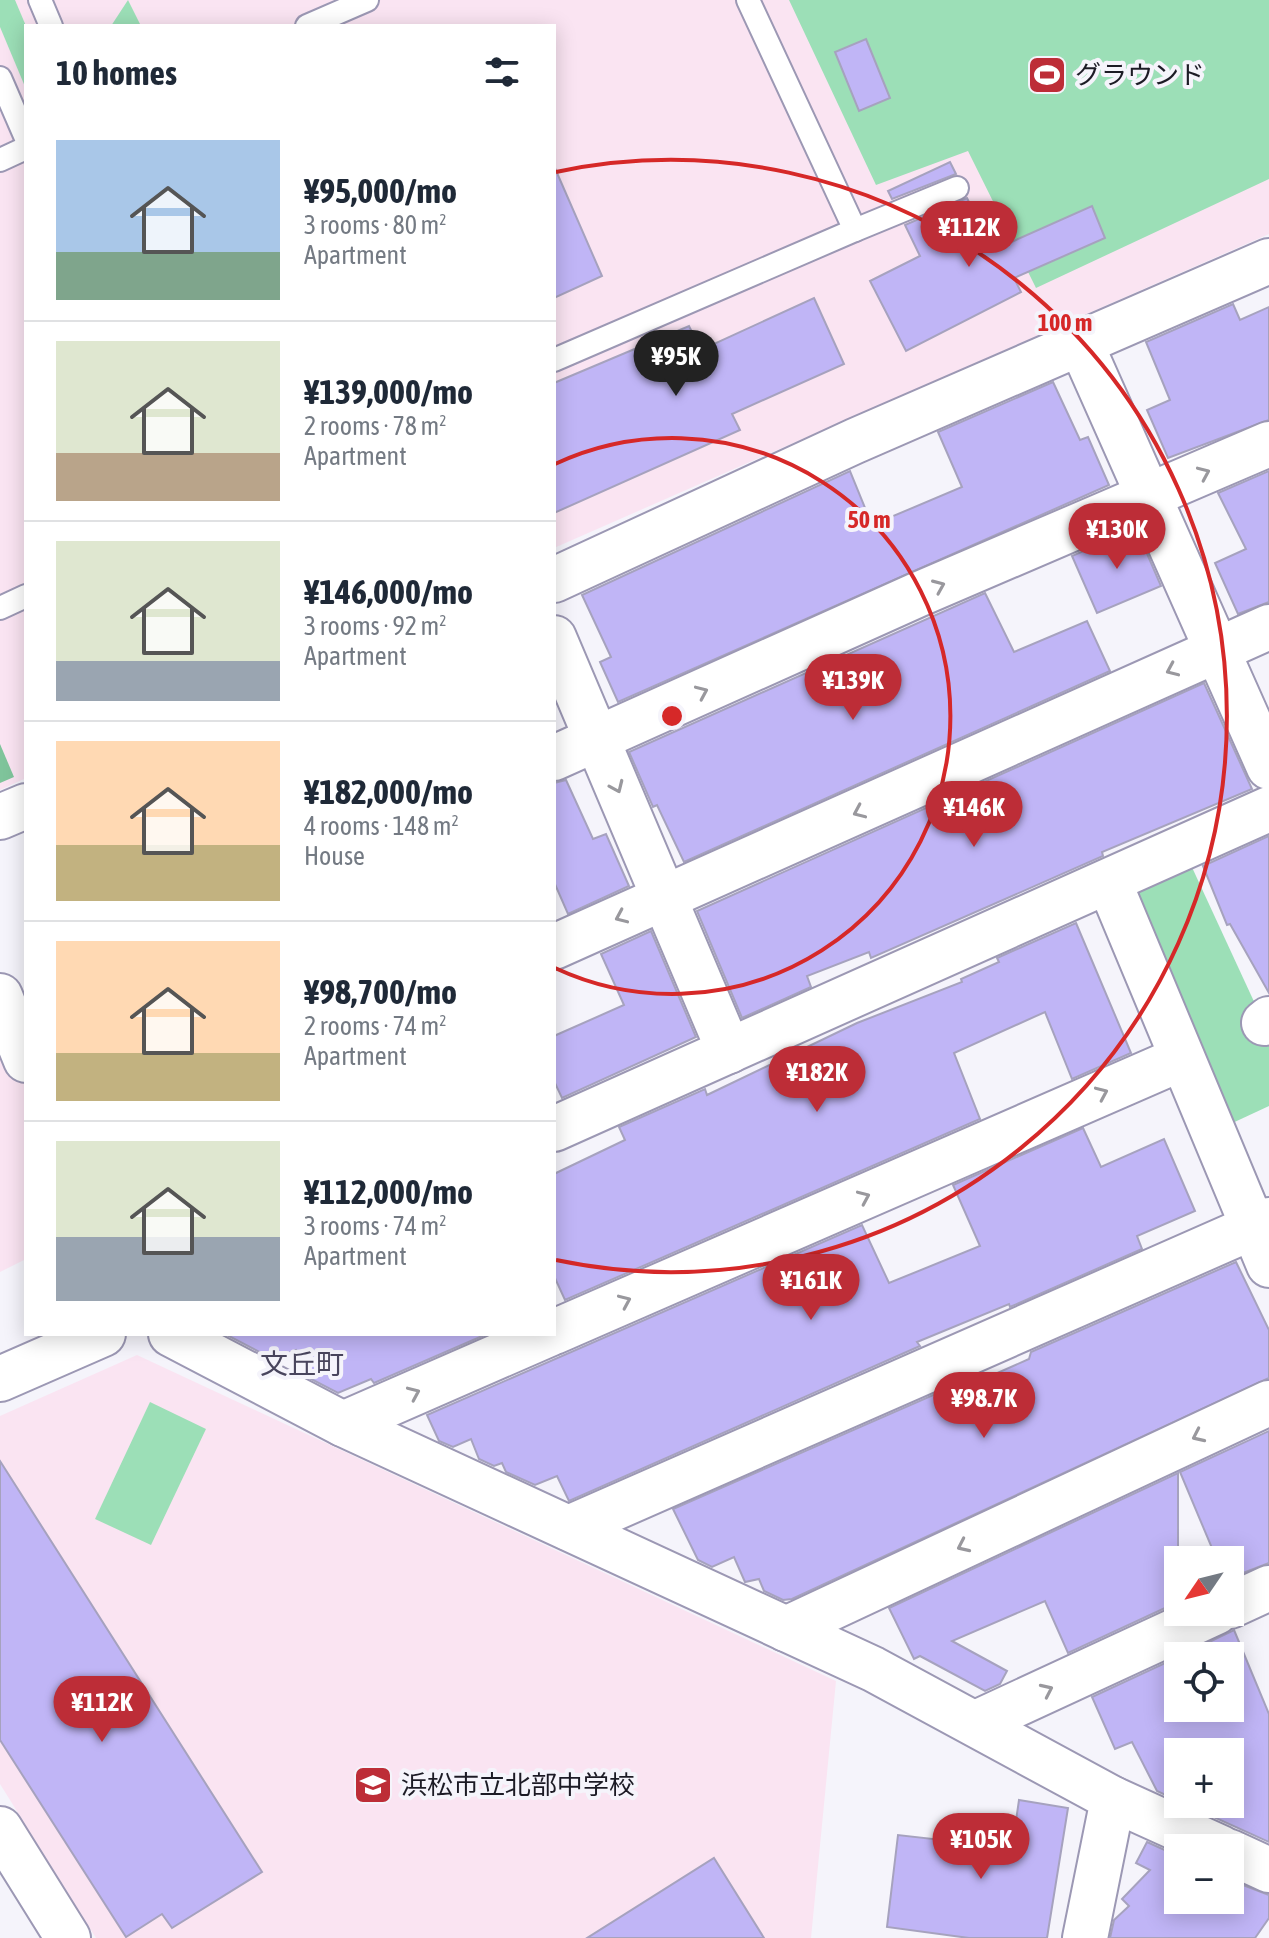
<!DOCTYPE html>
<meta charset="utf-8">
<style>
body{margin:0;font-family:"Asap Condensed","Noto Sans JP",sans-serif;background:#f6f6f7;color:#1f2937;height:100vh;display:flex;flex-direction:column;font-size:30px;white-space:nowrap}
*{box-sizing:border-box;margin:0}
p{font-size:26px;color:#747a83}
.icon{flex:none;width:44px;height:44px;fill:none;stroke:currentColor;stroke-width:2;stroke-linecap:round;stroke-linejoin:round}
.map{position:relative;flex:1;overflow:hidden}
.details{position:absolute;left:24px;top:24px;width:532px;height:1312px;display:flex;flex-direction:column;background:#fff;border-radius:0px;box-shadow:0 4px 20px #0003}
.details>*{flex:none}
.needle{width:52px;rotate:235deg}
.buttons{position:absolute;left:1164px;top:1546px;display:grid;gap:16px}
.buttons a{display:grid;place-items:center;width:80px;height:80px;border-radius:0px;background:#fff;box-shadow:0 4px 20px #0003;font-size:40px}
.price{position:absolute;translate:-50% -68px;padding:0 18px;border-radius:28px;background:#bd2d37;color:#fff;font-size:26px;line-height:52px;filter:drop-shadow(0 2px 4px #0008)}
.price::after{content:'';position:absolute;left:50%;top:48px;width:24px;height:18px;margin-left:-12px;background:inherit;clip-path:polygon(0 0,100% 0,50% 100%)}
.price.selected{background:#222;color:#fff}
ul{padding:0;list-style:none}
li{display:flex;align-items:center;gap:24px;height:200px;padding:0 32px}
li+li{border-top:2px solid #e0e1e3}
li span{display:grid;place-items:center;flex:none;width:224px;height:160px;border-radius:0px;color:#555}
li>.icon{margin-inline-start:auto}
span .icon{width:96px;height:96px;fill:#fffc;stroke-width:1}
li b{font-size:34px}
h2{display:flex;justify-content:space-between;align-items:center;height:96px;padding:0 32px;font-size:34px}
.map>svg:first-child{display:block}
.education{fill:#fae4f2}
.green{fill:#9cdfb7}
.forest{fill:#7fc49b}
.building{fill:#c0b5f6;stroke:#a6a2be;stroke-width:2}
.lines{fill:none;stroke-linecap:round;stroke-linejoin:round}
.service-casing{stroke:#9c98b4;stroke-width:26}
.minor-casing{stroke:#9c98b4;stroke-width:48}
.tertiary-casing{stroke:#9c98b4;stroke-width:48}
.service{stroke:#fff;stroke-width:22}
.minor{stroke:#fff;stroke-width:44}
.tertiary{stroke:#fff;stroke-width:44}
.oneway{stroke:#99989d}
.ring{fill:none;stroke:#d62828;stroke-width:4}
.labels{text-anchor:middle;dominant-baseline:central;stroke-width:8;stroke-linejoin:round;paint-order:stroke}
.poi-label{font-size:26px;fill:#1c1b25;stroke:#f5f4fb;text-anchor:start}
.neighbourhood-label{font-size:28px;fill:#49455d;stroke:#f5f4fb}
.centre{fill:#d62828;stroke:#f5f4fb;stroke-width:4}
.ring-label{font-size:24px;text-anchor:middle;font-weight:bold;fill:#d62828;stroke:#f5f4fb;stroke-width:8;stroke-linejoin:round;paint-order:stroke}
</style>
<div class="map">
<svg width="1269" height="1938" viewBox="0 0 1269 1938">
<rect width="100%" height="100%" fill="#f5f4fb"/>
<g class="education">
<polygon points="0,0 1269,0 1269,234 554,548 554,26 26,26 26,778 0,790"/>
<polygon points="0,1024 26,1087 26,1259 0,1272"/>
<polygon points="137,1355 836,1681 811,1938 96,1938 0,1784 0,1416"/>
</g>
<g class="green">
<polygon points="0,0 15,0 26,26 26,89 0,27"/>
<polygon points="128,0 141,26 111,26"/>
<polygon points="789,0 1269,0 1269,179 1036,288 968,151 876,185"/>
<polygon points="1190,863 1269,1034 1269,1106 1226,1126 1125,897"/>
<polygon points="150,1402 206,1429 151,1545 95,1519"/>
</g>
<polygon class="forest" points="0,744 14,777 0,783"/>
<g class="building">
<polygon points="866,39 890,98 859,111 835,52"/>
<polygon points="950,162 956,174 892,199 888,191"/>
<polygon points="554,166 602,276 554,298"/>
<polygon points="967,198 980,225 985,222 998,248 1092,206 1105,238 1014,278 1021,292 906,351 870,281 920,256 905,225"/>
<polygon points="814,298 844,364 732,414 740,430 554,513 554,383 689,326 701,350"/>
<polygon points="1233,304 1240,320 1269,307 1269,420 1168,458 1147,410 1170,400 1146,342"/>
<polygon points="1053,382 1080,440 1088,437 1109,485 618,702 600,662 611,657 582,595 850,471 872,525 962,487 938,432"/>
<polygon points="1269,471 1269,602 1238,614 1215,563 1246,549 1218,493"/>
<polygon points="1136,528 1161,586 1097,613 1072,556"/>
<polygon points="985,593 1014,652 1087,621 1110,671 684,862 657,805 653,807 629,752"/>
<polygon points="1204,683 1252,789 1102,852 1103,856 871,958 869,952 807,976 811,987 742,1018 697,911"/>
<polygon points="566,780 593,839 606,834 629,886 568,914 554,882 554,783"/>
<polygon points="1269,836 1269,993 1230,924 1227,925 1203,866"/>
<polygon points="1076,923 1131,1053 1072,1079 1045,1012 954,1053 980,1119 565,1300 554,1276 554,1174 625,1140 619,1127 705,1089 707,1095 857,1023 962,982 961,979 999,962 997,958"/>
<polygon points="651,931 696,1037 562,1098 554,1081 554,1036 624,1005 601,954"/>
<polygon points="1083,1128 1101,1167 1164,1139 1195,1211 1137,1236 1142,1249 1010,1307 1009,1304 917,1342 920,1346 569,1501 557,1476 535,1485 506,1472 502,1463 494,1466 479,1459 471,1439 453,1447 439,1441 427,1415 862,1225 889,1283 980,1246 953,1185"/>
<polygon points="1236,1262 1269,1330 1269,1378 792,1599 783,1600 764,1591 759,1579 745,1582 734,1557 712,1567 698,1560 673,1509 940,1392 943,1397 1029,1359 1031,1352"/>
<polygon points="225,1334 487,1334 374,1383 371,1379 338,1393 309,1378 296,1350 273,1359"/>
<polygon points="1269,1431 1269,1563 1230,1578 1230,1560 1217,1560 1180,1472"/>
<polygon points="0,1461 262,1872 172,1928 162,1914 126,1937 0,1740"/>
<polygon points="1178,1473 1178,1602 1068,1653 1045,1601 952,1641 1007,1671 1000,1684 985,1691 920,1656 914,1659 889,1608"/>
<polygon points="1234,1630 1269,1714 1269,1842 1185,1804 1230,1804 1230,1752 1178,1752 1178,1801 1157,1791 1132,1742 1115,1749 1092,1697 1178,1657 1178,1708 1230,1708 1230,1656 1180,1656"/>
<polygon points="1019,1800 1068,1808 1047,1938 969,1938 887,1927 898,1835 1012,1848"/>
<polygon points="1147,1842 1178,1856 1178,1900 1230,1900 1230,1880 1269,1895 1269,1918 1255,1938 1110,1938 1114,1920 1129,1906 1122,1899 1150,1870 1136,1863"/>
<polygon points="714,1858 764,1938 587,1938"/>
</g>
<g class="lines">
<g class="service-casing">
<g id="service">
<polyline points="40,0 51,26"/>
<polyline points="307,26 367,0"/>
<polyline points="0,78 26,138"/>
<polyline points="0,160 26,148"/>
<polyline points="855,230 957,188"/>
<polyline points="554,360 855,230 748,0"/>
<polyline points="0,608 26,596"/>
</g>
</g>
<g class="minor-casing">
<g id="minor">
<polyline points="1080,342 1269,767"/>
<polyline points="554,580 855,441 1269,261"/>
<polyline points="554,638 729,1051"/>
<polyline points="554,758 917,595 1269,444"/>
<polyline points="0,817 26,806"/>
<polyline points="1109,882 1269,1265"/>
<polyline points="554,947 1269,627"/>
<polyline points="0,996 26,1060"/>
<polyline points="1264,1023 1269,1019"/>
<polyline points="554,1332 1180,1059"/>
<polyline points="171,1334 343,1424 873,1669 1113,1799 1085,1938"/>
<polyline points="343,1424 549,1334"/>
<polyline points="569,1528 1269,1220"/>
<polyline points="1230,1606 1269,1588"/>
<polyline points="786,1629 1269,1403"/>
<polyline points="976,1723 1216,1612"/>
<polyline points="1113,1799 1221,1848"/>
<polyline points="0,1829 68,1938"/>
<polyline points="1230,1852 1269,1870"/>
</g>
</g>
<g class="tertiary-casing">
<g id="tertiary">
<polyline points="554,1129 1269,809"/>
<polyline points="0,1379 103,1334"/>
</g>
</g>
<use href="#service" class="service"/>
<use href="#minor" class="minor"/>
<use href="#tertiary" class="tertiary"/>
</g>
<defs><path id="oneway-chevron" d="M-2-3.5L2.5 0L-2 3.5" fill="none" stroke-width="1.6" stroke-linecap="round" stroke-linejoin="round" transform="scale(2)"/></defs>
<g class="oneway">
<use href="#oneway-chevron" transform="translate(1204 473) rotate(-24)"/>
<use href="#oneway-chevron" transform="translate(939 586) rotate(-23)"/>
<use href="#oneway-chevron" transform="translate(1172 670) rotate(156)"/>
<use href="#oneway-chevron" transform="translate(702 692) rotate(-24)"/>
<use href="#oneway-chevron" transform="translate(617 787) rotate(66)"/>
<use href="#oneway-chevron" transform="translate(859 812) rotate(156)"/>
<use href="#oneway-chevron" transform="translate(621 917) rotate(156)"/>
<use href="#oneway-chevron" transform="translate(1102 1093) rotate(-24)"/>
<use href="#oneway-chevron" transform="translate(864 1197) rotate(-24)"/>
<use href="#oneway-chevron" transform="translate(625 1301) rotate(-24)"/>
<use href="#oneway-chevron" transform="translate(414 1393) rotate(-24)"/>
<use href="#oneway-chevron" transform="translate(1198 1436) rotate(155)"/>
<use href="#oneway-chevron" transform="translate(963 1546) rotate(155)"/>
<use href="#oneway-chevron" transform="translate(1047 1690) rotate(-25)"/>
</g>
<g class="ring">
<path d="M555 464A278 278 0 1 1 555 968"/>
<path d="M556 172A556 556 0 1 1 556 1260"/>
</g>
<defs>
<g id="stadium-square" transform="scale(2)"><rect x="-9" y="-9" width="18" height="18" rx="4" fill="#bd2d37" stroke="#f5f4fb"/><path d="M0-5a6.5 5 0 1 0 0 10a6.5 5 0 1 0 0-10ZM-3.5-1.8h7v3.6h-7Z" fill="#fff"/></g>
<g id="school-square" transform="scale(2)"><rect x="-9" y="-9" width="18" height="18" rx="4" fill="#bd2d37" stroke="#f5f4fb"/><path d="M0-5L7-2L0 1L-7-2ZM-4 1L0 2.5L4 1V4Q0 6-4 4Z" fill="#fff"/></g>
</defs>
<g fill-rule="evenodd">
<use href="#stadium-square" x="1047" y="75"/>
<use href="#school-square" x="373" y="1785"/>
</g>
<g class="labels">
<g class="poi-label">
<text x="1075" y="75">グラウンド</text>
<text x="401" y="1785">浜松市立北部中学校</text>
</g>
<g class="neighbourhood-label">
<text x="302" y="1364">文丘町</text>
</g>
</g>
<circle cx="672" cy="716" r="12" class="centre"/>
<g class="ring-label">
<text x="1065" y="331">100 m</text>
<text x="869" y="528">50 m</text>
</g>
</svg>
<div class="buttons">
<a><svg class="needle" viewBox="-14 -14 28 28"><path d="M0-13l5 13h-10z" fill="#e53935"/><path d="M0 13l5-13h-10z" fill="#747a83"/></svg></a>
<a><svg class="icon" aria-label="locate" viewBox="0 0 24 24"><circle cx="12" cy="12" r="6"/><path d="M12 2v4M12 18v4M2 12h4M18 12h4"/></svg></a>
<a>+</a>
<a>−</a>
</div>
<b class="price" style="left:969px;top:269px">¥112K</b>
<b class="price selected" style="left:676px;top:398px">¥95K</b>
<b class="price" style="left:1117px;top:571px">¥130K</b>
<b class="price" style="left:853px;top:722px">¥139K</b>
<b class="price" style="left:974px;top:849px">¥146K</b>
<b class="price" style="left:817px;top:1114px">¥182K</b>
<b class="price" style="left:811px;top:1322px">¥161K</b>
<b class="price" style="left:984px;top:1440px">¥98.7K</b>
<b class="price" style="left:102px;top:1744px">¥112K</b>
<b class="price" style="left:981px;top:1881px">¥105K</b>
<section class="details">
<h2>10 homes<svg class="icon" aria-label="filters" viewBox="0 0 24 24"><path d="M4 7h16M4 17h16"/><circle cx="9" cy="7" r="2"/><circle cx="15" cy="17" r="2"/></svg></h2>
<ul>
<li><span style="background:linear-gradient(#a9c7e8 70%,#7fa58c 0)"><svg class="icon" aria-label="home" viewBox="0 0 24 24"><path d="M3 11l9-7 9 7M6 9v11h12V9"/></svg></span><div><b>¥95,000/mo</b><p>3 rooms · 80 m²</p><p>Apartment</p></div></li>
<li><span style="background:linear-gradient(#dfe7d0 70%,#b9a48a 0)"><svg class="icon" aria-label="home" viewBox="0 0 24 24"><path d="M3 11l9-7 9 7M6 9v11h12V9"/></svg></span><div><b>¥139,000/mo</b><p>2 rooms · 78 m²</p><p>Apartment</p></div></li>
<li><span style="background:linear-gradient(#dfe7d0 75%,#9aa5b1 0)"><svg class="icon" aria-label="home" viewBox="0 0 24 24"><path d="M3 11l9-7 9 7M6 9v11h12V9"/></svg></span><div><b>¥146,000/mo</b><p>3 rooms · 92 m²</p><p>Apartment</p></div></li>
<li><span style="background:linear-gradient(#ffd9b3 65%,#c2b280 0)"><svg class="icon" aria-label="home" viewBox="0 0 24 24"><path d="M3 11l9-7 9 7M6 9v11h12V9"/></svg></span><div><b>¥182,000/mo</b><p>4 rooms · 148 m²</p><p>House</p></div></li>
<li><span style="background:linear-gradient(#ffd9b3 70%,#c2b280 0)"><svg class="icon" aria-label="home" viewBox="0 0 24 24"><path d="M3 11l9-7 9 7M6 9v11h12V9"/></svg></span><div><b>¥98,700/mo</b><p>2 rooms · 74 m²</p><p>Apartment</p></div></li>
<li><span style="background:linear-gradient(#dfe7d0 60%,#9aa5b1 0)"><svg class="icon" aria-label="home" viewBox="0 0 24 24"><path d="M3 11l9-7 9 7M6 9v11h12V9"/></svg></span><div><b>¥112,000/mo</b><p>3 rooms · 74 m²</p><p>Apartment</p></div></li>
</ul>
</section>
</div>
